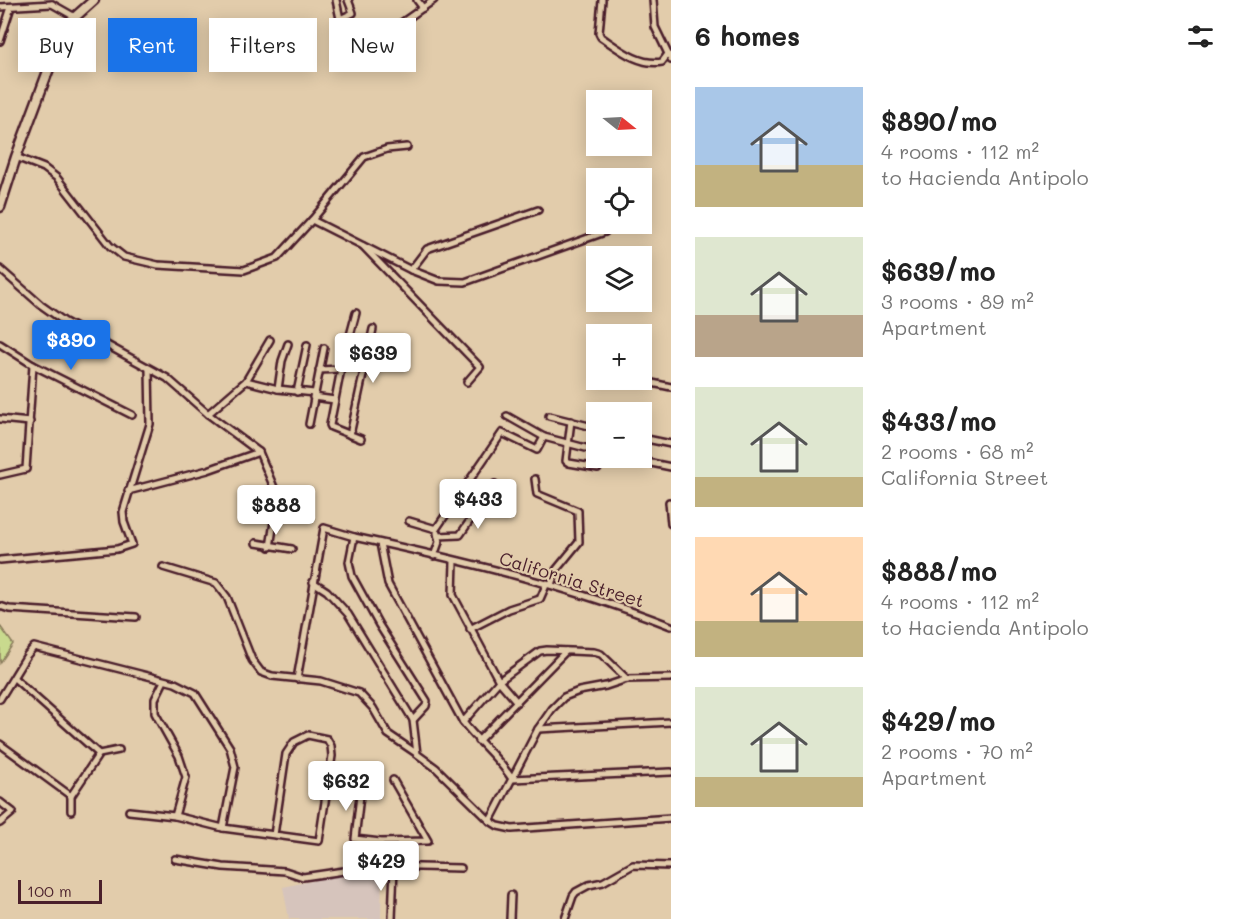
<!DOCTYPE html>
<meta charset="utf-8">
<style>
body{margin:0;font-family:Mali,sans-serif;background:#f2f2f2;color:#222;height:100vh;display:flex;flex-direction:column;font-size:22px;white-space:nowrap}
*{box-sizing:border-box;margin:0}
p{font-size:20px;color:#767676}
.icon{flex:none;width:33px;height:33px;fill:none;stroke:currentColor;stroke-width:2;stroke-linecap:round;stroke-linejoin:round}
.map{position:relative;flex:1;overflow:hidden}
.side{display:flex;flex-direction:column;background:#fff;width:570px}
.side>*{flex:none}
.banner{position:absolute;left:18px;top:18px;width:562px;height:54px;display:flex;gap:12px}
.needle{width:39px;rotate:108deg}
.buttons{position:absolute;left:586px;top:90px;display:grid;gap:12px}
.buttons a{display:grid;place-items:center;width:66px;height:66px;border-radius:0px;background:#fff;box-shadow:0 3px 15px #0003;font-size:30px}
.scale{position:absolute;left:18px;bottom:15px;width:84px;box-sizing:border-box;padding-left:6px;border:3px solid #4a1f2b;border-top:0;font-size:16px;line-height:21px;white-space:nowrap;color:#4a1f2b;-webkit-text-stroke:4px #e2ccab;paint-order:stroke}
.price{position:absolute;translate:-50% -51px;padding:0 14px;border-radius:6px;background:#fff;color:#222;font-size:20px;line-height:39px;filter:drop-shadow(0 2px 3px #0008)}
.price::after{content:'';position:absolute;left:50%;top:36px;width:18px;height:14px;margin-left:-9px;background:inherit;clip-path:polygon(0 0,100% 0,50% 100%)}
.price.current{background:#1a73e8;color:#fff}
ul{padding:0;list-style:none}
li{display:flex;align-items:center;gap:18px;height:150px;padding:0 24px}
li span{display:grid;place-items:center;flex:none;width:168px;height:120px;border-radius:0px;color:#555}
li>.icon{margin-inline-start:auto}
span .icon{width:72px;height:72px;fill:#fffc;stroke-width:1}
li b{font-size:26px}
h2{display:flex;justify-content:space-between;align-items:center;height:72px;padding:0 24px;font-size:26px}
.pill{padding:0 21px;border-radius:0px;background:#fff;box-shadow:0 3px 15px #0003;font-size:21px;line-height:54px}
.pill.current{background:#1a73e8;color:#fff}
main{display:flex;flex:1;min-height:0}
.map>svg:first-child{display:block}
.built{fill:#d6c4bc}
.green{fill:#c9da8e;stroke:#8a7c5c;stroke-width:1.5}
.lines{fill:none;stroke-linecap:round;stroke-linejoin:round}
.street-casing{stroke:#4a1f2b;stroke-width:10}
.primary-casing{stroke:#4a1f2b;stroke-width:13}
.street{stroke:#e2ccab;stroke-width:5}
.primary{stroke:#e2ccab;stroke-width:8}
.labels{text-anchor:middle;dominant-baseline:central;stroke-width:4.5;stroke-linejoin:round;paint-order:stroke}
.street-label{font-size:18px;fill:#4a1f2b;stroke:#e2ccab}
</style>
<main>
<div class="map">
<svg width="671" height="919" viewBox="0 0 671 919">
<rect width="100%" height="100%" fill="#e2ccab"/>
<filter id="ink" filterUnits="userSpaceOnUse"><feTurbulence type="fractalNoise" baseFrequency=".0167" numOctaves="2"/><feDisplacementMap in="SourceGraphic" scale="12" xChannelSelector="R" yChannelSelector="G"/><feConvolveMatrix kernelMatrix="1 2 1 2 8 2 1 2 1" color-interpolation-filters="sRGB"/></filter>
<g filter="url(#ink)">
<polygon class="built" points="377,867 382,869 381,919 289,919 283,887"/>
<polygon class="green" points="0,626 13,644 0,663"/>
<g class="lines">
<g class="street-casing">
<g id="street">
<polyline points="336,0 340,19 353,13 348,0"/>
<polyline points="417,0 423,8"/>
<path d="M602 0 599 33 601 37C619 49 639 66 662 62L668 54"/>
<polyline points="653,0 655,27 671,60"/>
<polyline points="52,4 75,17"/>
<polyline points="0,7 52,4"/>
<polyline points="0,41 11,7"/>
<polyline points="374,42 434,0"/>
<polyline points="16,157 44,168 57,178 110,246 124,257 158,265 244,270 277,258 312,220 364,157 387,149 407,147"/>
<polyline points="312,220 411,270 439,281 465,282 605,232"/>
<polyline points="363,246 480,367 467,382"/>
<polyline points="0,269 41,305 65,322 167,378 208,414 259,452 278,497 270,547"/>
<polyline points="411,270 427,249 538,210"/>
<polyline points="356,313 341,369 330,425 331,427 361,439"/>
<polyline points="0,344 33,365 132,415"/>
<polyline points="319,370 341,369"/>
<polyline points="638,380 671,387"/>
<polyline points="246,381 278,389 314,393"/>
<polyline points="278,389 282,361 288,344"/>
<polyline points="297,392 307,345"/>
<polyline points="313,397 335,400"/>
<polyline points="208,414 246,381 270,340"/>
<polyline points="507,416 544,437 597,451"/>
<polyline points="549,416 597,428"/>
<polyline points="0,419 30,422"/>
<polyline points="571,421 566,461 569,463 598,468"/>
<polyline points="309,424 324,348"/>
<polyline points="350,435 373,329"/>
<polyline points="642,438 671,444"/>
<polyline points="627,458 671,467"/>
<polyline points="0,475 26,469 33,365"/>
<polyline points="535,479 537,494 578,511 578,513 579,542 556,570 551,585"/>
<polyline points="128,491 208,470 259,452"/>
<polyline points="669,502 671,524"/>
<polyline points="409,521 436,529 502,433 537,450 544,437"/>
<polyline points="438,536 460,535 495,484"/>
<polyline points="354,537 349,562 352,576 379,625 427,701 426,706 413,720"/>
<polyline points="256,543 292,549"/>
<path d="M380 543 388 584 463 722C478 742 498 757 512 779L671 772"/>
<polyline points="434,556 439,542 437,533"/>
<polyline points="0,560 117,549 132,544 124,522 123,512 150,424 149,369"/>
<polyline points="454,561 453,595 499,681 517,702"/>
<polyline points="163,567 216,583 227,597 252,660 261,672 272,676 321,681 359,693 373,708 388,734 416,753"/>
<polyline points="313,582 327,591 348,614 413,720 417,754 436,768 490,821 498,826 512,829 671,818"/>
<polyline points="0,606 9,609 136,617"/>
<polyline points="470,629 509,609 540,599 547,583"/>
<polyline points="14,678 99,754"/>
<path d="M297 679 324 528 354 537C461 560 569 586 671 626"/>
<polyline points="164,681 155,699 155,713 179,756 186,777 175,816"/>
<polyline points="0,699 27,655 34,647 175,683 195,693 230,748 235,767 223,828"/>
<polyline points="463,722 499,681 540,651 547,650 594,652 601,654 627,679"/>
<polyline points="538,729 671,722"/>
<polyline points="478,741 566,651"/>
<polyline points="0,744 71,796"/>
<polyline points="361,787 355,839 380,842 428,841 393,780"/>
<polyline points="0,802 13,812 0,823"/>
<polyline points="71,811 71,796 99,754 119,750"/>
<polyline points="129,811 175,816 223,828 319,841 332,756 331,746 327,739 308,735 294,742 286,754 274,835"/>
<polyline points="490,821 538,729 552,709 564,697 579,691 606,686 627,679 671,678"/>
<polyline points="175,859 223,867 285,871 303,877 378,866 461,868"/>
<polyline points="378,866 380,842"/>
<polyline points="392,919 394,867"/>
<polyline points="510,919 511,895"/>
<polyline points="565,919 573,896 576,892 589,885 603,882 633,865 671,866"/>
</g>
</g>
<g class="primary-casing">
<polyline id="primary" points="0,207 16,157 57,47 66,29 75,17 94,0"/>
</g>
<use href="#street" class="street"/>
<use href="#primary" class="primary"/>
</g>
</g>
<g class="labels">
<g class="street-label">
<text transform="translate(572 579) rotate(17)">California Street</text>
</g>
</g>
</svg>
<div class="buttons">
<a><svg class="needle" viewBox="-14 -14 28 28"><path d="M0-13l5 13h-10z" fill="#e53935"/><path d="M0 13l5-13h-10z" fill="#767676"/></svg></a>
<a><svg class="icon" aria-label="locate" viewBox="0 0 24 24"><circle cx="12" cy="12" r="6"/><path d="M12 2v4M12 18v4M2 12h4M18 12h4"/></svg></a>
<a><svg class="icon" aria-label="layers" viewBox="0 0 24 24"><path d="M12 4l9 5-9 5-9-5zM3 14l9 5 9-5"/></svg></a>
<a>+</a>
<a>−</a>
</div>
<div class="scale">100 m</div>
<b class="price current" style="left:71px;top:371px">$890</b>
<b class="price" style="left:373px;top:384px">$639</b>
<b class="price" style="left:478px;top:530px">$433</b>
<b class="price" style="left:276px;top:536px">$888</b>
<b class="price" style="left:346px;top:812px">$632</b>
<b class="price" style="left:381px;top:892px">$429</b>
<div class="banner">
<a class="pill">Buy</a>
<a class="pill current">Rent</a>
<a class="pill">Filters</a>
<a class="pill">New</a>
</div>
</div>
<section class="side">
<h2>6 homes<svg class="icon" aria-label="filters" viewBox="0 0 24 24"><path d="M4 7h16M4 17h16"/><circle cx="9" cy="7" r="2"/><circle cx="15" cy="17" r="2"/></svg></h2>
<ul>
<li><span style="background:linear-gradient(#a9c7e8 65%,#c2b280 0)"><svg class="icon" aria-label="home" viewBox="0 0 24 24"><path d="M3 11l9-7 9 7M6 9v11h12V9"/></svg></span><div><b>$890/mo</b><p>4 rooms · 112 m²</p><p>to Hacienda Antipolo</p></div></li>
<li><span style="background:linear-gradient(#dfe7d0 65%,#b9a48a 0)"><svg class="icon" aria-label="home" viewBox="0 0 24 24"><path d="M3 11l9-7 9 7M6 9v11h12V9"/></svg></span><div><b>$639/mo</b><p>3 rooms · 89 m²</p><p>Apartment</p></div></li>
<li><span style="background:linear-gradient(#dfe7d0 75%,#c2b280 0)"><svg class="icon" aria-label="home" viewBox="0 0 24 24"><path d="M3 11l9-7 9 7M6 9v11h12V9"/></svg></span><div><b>$433/mo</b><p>2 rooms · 68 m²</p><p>California Street</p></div></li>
<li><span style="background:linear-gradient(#ffd9b3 70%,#c2b280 0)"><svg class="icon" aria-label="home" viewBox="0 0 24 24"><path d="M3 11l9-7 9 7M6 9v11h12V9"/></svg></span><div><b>$888/mo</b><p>4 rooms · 112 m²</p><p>to Hacienda Antipolo</p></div></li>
<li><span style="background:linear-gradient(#dfe7d0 75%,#c2b280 0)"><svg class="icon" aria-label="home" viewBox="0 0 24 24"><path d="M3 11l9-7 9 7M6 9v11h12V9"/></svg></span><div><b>$429/mo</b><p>2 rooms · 70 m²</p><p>Apartment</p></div></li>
</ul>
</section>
</main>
